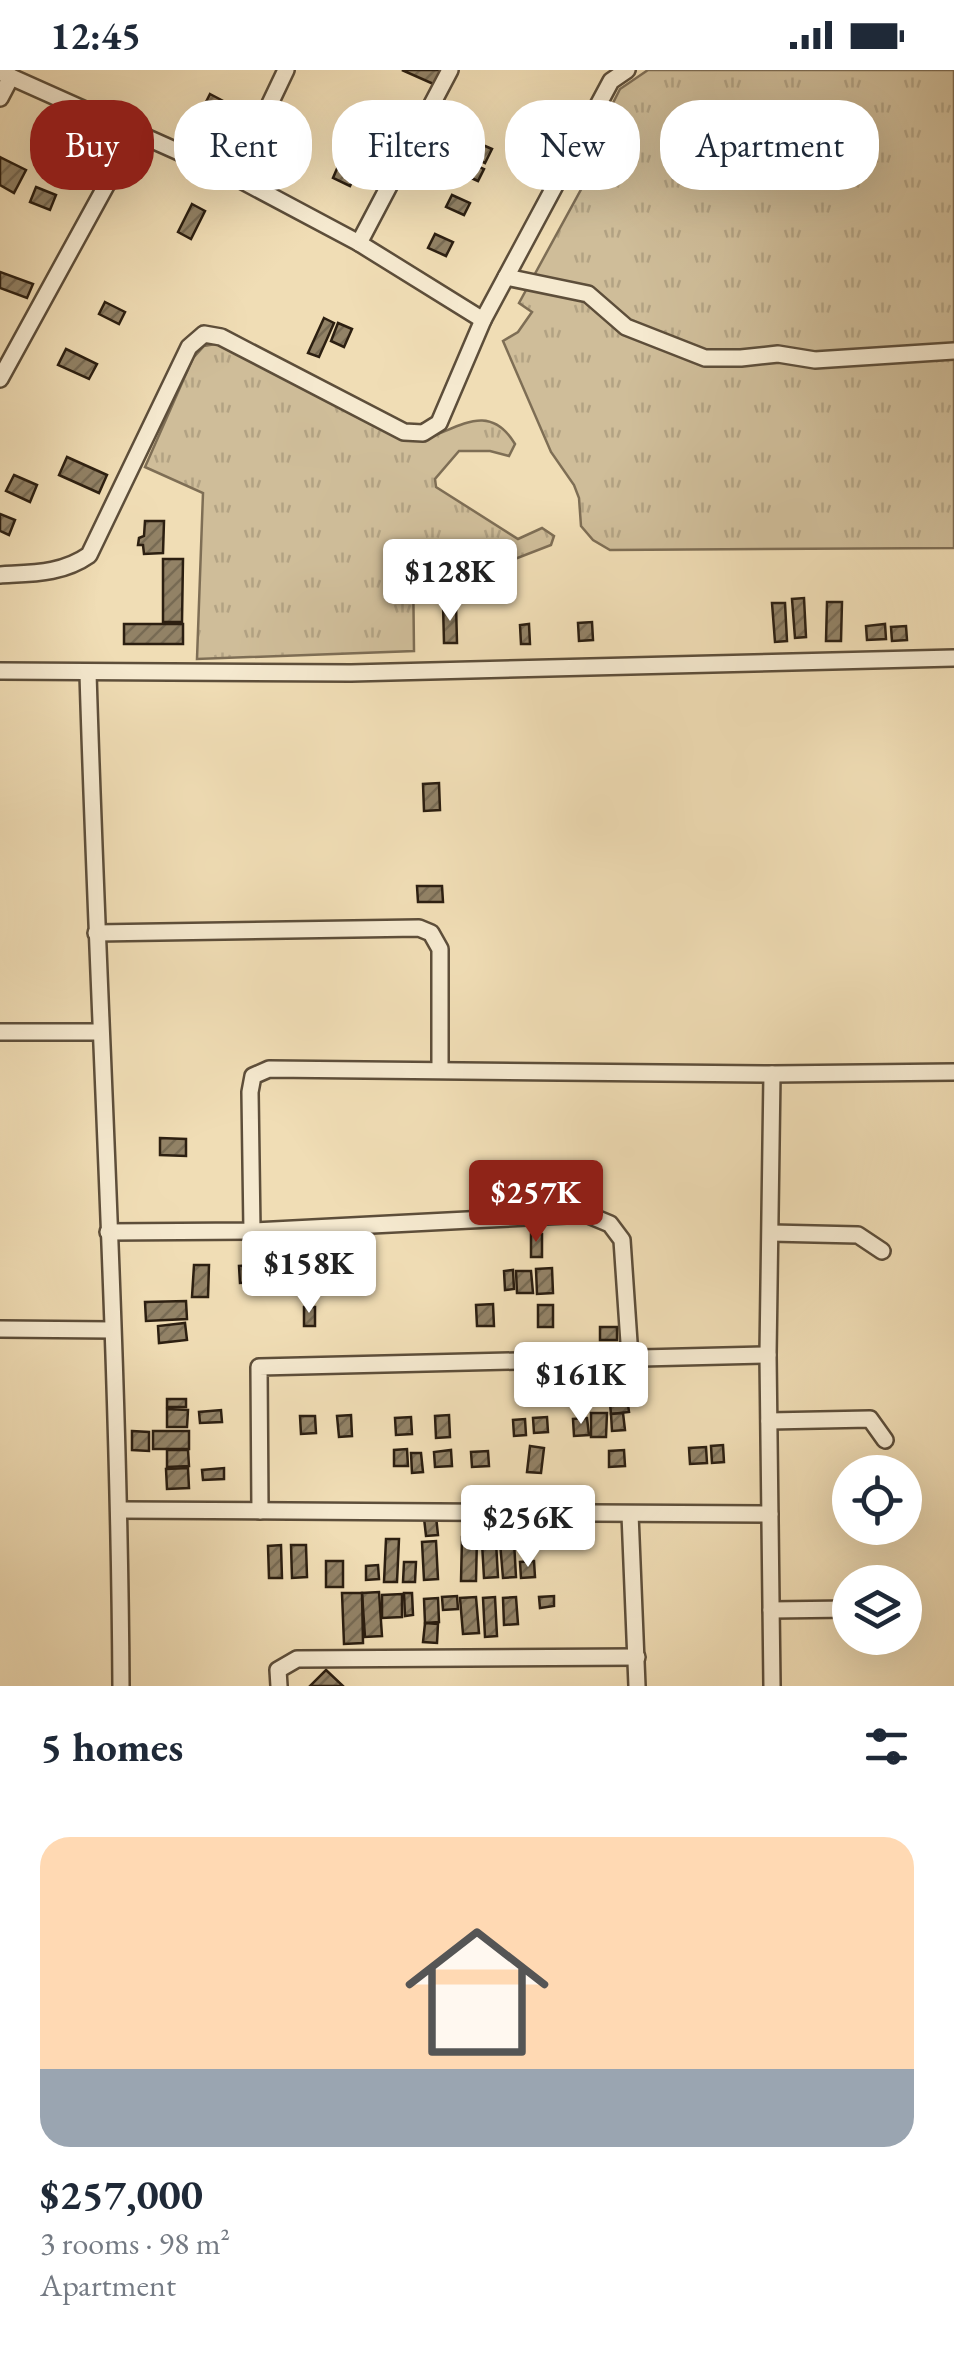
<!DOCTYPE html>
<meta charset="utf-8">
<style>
body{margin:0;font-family:"EB Garamond",serif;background:#f2f2f3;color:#1f2937;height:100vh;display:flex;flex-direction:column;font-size:38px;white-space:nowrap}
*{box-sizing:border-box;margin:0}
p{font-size:32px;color:#747a83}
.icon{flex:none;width:55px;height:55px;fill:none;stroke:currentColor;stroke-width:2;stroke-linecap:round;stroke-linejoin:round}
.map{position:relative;height:1616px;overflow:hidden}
.drawer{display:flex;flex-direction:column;background:#fff;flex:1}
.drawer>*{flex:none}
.hud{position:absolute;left:30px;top:30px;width:895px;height:90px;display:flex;gap:20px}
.buttons{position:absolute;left:832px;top:1385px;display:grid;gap:20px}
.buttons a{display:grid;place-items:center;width:90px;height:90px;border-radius:50%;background:#fff;box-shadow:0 10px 40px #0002;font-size:50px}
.price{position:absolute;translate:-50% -85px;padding:0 22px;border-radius:10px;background:#fff;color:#222;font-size:32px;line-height:65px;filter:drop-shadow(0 2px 5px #0008)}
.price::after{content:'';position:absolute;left:50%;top:60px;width:30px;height:22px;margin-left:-15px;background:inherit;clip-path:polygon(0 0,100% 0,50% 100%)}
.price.active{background:#8f2418;color:#fff}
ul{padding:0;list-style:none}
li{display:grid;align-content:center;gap:20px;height:530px;padding:0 40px}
li span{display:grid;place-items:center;height:310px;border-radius:30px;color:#555}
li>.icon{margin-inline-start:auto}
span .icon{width:180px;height:180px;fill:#fffc;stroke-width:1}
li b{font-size:42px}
h2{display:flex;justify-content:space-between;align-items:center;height:120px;padding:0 40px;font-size:42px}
.tag{padding:0 35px;border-radius:40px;background:#fff;box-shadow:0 10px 40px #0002;font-size:35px;line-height:90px}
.tag.active{background:#8f2418;color:#fff}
.status{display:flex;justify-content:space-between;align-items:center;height:70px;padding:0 50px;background:#fff;direction:ltr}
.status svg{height:28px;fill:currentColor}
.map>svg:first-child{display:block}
.grass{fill:url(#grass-tufts);stroke:#7e6e55;stroke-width:2.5}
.building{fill:url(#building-hatch);stroke:#2c1f11;stroke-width:2.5}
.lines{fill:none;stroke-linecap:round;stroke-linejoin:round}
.minor-casing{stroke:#5d4e3a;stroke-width:20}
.minor{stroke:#f5e9cf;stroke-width:15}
</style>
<div class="status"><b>12:45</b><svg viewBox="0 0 49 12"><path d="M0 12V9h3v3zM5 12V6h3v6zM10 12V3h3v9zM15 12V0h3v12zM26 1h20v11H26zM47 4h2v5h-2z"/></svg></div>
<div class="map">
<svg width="954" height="1616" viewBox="0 0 954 1616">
<defs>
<pattern id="grass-tufts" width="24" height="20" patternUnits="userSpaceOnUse" patternTransform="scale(2.5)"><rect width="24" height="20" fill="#cfbd99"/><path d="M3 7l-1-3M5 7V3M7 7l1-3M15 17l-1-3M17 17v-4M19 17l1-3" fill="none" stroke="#b2a283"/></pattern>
<pattern id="building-hatch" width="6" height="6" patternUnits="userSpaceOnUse" patternTransform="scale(2.5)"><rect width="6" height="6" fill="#928266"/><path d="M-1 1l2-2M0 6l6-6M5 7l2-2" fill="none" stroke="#776a53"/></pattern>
</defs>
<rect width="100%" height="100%" fill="#f0ddb5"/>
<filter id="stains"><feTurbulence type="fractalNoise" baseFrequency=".002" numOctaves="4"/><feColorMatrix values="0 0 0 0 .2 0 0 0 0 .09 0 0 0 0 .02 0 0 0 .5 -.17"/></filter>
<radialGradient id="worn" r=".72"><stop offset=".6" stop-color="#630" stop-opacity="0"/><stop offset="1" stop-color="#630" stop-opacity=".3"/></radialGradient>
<g class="grass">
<polygon points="648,0 954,0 954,478 610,480 593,470 581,456 579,428 574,415 551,382 503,271 518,262 532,242 519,233 590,103 601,57 620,19"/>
<path d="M221 273 425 369C459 358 489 331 515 374L509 386 490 381H459L435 409 436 417 518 469 542 458 554 466 551 475 499 495H413L414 581 197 589 203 423 145 397 193 288 204 276Z"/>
</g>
<g class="building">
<polygon points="402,0 439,0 444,2 438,16"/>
<polygon points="210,24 227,33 208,71 191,62"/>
<polygon points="537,36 574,52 567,66 531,50"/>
<polygon points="457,64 492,79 485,93 451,77"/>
<polygon points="514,75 532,83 528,91 510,83"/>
<polygon points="447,82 484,99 478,111 442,95"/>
<polygon points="0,87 26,100 14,123 0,115"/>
<polygon points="339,94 357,102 350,116 333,108"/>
<polygon points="36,117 56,125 50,140 30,132"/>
<polygon points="452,125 470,133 464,145 446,137"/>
<polygon points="192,134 205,141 191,169 178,162"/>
<polygon points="435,164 453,172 446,186 428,178"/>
<polygon points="0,202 33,214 27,228 0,218"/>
<polygon points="105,232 125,242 119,254 99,244"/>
<polygon points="324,248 334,253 319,287 308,283"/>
<polygon points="338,253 352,259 344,277 331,271"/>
<polygon points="66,279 97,294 89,309 58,295"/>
<polygon points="67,387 107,405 99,423 59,405"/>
<polygon points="14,405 37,415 30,432 6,421"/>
<polygon points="0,444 15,450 9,465 0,461"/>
<polygon points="145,451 164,451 163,483 144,484 143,475 138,475 139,468 144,466"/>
<polygon points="163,489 183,489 182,552 163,552"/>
<polygon points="804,528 806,567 795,568 792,529"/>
<polygon points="827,532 842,532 841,571 826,571"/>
<polygon points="772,533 785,533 787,571 775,572"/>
<polygon points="443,534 456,534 457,573 444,573"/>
<polygon points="592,552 593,570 579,571 578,553"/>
<rect x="124" y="554" width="59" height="20"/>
<polygon points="529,554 530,574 521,574 520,555"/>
<polygon points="885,554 886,569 867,570 866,556"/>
<polygon points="906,556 907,570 892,571 891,557"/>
<polygon points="439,713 440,740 424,741 423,714"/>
<polygon points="417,816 442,816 443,832 418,832"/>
<polygon points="160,1068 186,1069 186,1086 160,1085"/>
<rect x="531" y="1164" width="11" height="23"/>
<polygon points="194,1195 209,1195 208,1227 192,1227"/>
<polygon points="258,1195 257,1212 240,1213 239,1196"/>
<polygon points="552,1198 553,1223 537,1224 536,1199"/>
<polygon points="355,1199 360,1220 345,1224 340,1203"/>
<polygon points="513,1200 514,1219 505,1220 504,1201"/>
<polygon points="516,1201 531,1201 533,1223 517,1223"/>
<polygon points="186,1231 187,1249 146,1251 145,1232"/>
<polygon points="493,1234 494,1256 477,1256 476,1235"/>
<rect x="538" y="1235" width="15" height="22"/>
<rect x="304" y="1237" width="11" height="19"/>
<polygon points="185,1253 187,1270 159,1273 158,1256"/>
<rect x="600" y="1257" width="17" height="13"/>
<polygon points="626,1320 629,1342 611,1344 609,1323"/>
<rect x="167" y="1329" width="19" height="8"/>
<polygon points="167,1339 188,1340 187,1357 167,1357"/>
<polygon points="221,1340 222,1352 200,1353 199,1342"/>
<polygon points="591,1343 607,1343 606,1367 591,1367"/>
<polygon points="623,1343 625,1360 612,1361 611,1344"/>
<polygon points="351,1345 352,1366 339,1367 337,1346"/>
<polygon points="449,1345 450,1367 436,1368 435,1346"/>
<polygon points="300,1346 315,1346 316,1363 301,1364"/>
<polygon points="411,1347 412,1364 396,1365 395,1348"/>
<polygon points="547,1347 548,1362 534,1363 533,1348"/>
<polygon points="587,1348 589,1365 574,1366 573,1349"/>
<polygon points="525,1349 526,1365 514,1366 513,1350"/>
<polygon points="132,1361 149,1362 149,1381 132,1380"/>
<rect x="153" y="1361" width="36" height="18"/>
<polygon points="723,1375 724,1392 712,1393 711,1376"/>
<polygon points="530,1376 544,1378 541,1403 527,1402"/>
<polygon points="706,1377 707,1393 690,1394 689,1378"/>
<polygon points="407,1379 408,1396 394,1396 394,1380"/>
<polygon points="167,1380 188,1380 189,1396 167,1397"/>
<polygon points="451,1380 452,1396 435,1397 434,1382"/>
<polygon points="624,1380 625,1396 609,1397 609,1381"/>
<polygon points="488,1381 489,1396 472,1397 471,1382"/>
<polygon points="411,1383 421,1383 423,1402 412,1403"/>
<polygon points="188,1398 189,1418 167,1419 166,1399"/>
<polygon points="224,1398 224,1409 203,1410 202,1400"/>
<polygon points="436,1446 438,1465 426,1466 424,1448"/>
<polygon points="462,1467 477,1467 476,1511 461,1511"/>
<polygon points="386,1469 399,1469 397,1512 384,1512"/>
<polygon points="436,1471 438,1509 424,1510 422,1472"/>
<polygon points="514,1471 516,1507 503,1508 500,1472"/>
<polygon points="496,1472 498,1507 484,1508 482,1473"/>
<polygon points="281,1475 282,1508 269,1508 268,1476"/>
<polygon points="291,1475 306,1475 307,1507 292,1508"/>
<rect x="326" y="1491" width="17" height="26"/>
<polygon points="534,1491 535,1507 521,1508 520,1492"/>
<polygon points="404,1492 416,1492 415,1512 403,1512"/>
<polygon points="378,1495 379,1509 366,1510 366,1496"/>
<polygon points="379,1522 382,1566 365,1567 362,1523"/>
<polygon points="342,1523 362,1523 363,1573 344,1574"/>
<polygon points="404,1523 412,1523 413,1545 405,1546"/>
<polygon points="402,1524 402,1547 382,1548 382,1525"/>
<polygon points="457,1526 458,1539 443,1540 442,1527"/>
<polygon points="554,1526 554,1536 540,1538 539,1527"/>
<polygon points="476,1527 479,1563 463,1564 460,1528"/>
<polygon points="495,1527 497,1566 485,1567 483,1528"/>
<polygon points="516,1527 518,1554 504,1555 503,1528"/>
<polygon points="438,1528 439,1552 425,1553 424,1529"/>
<polygon points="425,1553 438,1554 437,1573 423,1572"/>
<polygon points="326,1600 343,1616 310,1616"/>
</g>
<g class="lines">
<g class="minor-casing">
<g id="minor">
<polyline points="0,2 235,107 359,173 483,250"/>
<polyline points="0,28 11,7"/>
<polyline points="235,107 286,0"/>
<polyline points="359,173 450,0"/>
<polyline points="506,207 588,224 626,257 705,288 741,288 778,284 815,290 954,281"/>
<polyline points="0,309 136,61"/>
<path d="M0 505C32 503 62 504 89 485L189 277 204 264 221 267 404 362 423 363 439 353 483 250 611 11 627 0"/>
<polyline points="0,601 351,603 954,588"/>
<path d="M88 603C98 941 119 1278 121 1616"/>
<polyline points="96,863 419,858 431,863 440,879 440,998"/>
<polyline points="0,962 99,962"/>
<polyline points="252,1161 250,1022 253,1006 269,999 772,1004 954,1002"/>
<polyline points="108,1162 252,1161 586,1144 610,1154 622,1170 630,1287"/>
<polyline points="771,1163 858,1165 882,1181"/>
<polyline points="0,1259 112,1260"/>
<polyline points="769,1351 870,1349 885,1370"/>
<polyline points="120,1440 770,1444"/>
<polyline points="260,1441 259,1297 768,1285"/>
<polyline points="630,1444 637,1616"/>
<polyline points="771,1540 850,1539"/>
<polyline points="279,1616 278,1600 297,1589 637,1587"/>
<polyline points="772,1616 768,1285 772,1004"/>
</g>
</g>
<use href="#minor" class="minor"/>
</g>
<rect width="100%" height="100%" filter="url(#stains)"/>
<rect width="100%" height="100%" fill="url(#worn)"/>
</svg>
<div class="buttons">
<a><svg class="icon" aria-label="locate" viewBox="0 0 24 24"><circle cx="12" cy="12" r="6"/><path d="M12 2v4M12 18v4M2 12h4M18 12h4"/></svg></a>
<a><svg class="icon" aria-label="layers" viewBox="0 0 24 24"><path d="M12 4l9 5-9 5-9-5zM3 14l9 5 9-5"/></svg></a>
</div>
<b class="price" style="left:450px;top:554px">$128K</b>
<b class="price active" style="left:536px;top:1175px">$257K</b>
<b class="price" style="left:309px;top:1246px">$158K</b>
<b class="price" style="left:581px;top:1357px">$161K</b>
<b class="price" style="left:528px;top:1500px">$256K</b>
<div class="hud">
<a class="tag active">Buy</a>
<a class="tag">Rent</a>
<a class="tag">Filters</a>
<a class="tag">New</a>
<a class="tag">Apartment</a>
</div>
</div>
<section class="drawer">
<h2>5 homes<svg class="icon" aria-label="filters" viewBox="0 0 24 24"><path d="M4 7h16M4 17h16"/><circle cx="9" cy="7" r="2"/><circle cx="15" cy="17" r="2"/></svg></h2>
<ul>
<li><span style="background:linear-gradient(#ffd9b3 75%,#9aa5b1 0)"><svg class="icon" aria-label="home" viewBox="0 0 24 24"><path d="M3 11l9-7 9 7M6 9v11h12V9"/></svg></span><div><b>$257,000</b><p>3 rooms · 98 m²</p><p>Apartment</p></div></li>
</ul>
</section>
